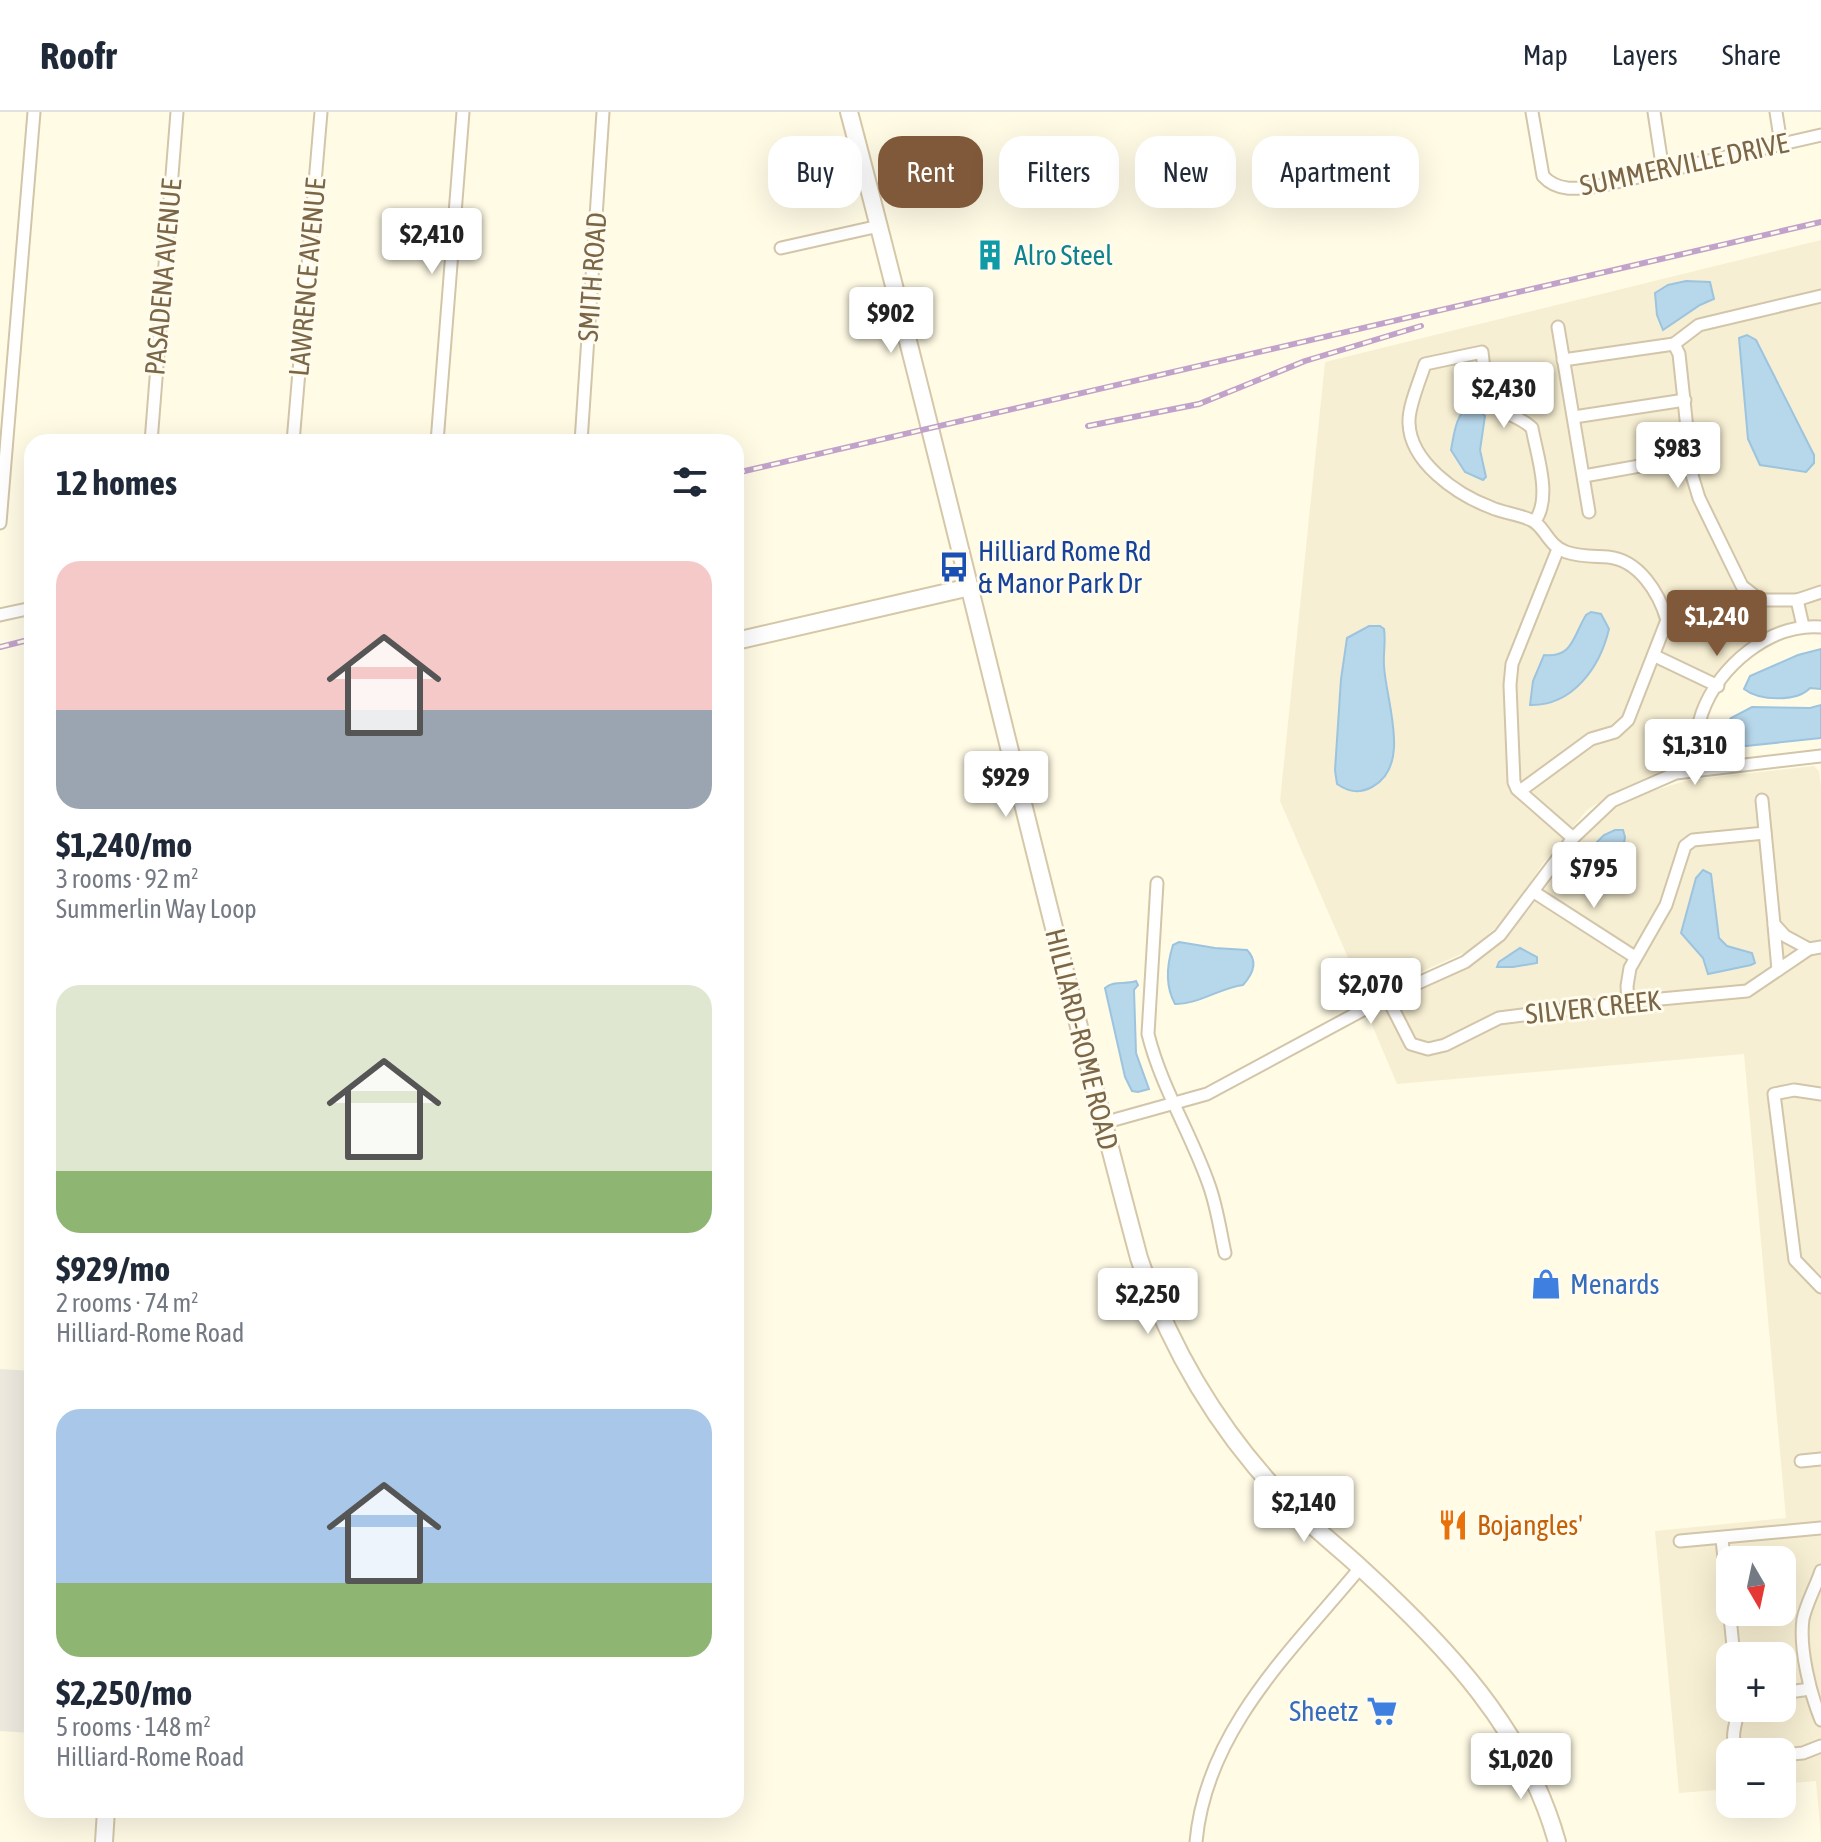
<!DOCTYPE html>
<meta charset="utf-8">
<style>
body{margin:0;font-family:"Asap Condensed",sans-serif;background:#f2f2f3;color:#1f2937;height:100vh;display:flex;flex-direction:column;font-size:30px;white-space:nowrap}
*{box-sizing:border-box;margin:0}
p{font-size:26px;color:#747a83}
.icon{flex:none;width:44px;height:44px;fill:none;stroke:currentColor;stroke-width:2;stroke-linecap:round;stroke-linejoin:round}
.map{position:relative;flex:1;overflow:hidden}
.side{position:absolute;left:24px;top:322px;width:720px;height:1384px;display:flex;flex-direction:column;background:#fff;border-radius:24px;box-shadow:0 8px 32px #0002}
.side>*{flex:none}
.banner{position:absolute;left:768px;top:24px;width:760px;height:72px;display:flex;gap:16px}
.needle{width:52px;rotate:171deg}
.fabs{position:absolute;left:1716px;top:1434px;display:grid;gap:16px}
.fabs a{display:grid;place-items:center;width:80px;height:80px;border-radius:16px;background:#fff;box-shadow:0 8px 32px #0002;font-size:40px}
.price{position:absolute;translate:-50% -68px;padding:0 18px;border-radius:8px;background:#fff;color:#222;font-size:26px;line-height:52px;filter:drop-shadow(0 2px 4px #0008)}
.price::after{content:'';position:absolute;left:50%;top:48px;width:24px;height:18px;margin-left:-12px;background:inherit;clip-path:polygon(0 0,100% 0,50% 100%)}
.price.selected{background:#7f593a;color:#fff}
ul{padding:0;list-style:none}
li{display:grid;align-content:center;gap:16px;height:424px;padding:0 32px}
li span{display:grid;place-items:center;height:248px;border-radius:24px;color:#555}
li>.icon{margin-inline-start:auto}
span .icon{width:144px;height:144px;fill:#fffc;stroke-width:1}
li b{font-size:34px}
h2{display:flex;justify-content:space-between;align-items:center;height:96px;padding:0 32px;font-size:34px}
.pill{padding:0 28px;border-radius:24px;background:#fff;box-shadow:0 8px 32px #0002;font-size:28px;line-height:72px}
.pill.selected{background:#7f593a;color:#fff}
header{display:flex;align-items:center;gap:48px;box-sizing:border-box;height:112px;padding:0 40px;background:#fff;border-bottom:2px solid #e0e1e3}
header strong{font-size:38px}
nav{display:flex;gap:44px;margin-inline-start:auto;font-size:28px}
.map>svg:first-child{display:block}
.residential{fill:#f7efd3;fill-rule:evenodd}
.industrial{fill:#eeeae0}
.water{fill:#b7d7eb;stroke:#9cc4de;stroke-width:2}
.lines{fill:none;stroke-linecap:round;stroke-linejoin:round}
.street-casing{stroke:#d2c5a9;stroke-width:15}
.secondary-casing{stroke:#d5c7a7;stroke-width:20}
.street{stroke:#fff;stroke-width:11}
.secondary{stroke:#fff;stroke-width:16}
.rail-casing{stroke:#c1a2ca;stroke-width:6}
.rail{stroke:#fffcee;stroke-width:3;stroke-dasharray:9;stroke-linecap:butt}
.labels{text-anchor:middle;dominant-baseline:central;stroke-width:6;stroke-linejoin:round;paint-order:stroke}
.street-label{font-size:28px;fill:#7b6647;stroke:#fffcee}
.culture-label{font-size:28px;fill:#0d838f;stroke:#fffcee;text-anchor:start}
.transit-label{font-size:28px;fill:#164399;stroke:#fffcee;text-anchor:start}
.shop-label{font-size:28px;fill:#366cbe;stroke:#fffcee;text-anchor:start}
.food-label{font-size:28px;fill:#c56008;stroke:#fffcee;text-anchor:start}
</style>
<header>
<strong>Roofr</strong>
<nav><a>Map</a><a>Layers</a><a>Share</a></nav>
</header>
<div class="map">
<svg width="1821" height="1730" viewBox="0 0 1821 1730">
<rect width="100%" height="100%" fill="#fffbe5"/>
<g class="residential">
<polygon points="1821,128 1821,509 1787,513 1742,535 1715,565 1702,586 1692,609 1687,647 1683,653 1623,676 1587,698 1544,750 1505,808 1468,839 1365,885 1280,689 1325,250"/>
<path d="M1814 654 1819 659 1821 675V1725L1816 1669 1782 1672V1640H1730V1677L1679 1681 1655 1419 1786 1406 1744 942 1397 972 1367 901 1475 850 1508 825 1587 721 1615 696 1652 679 1689 668ZM1730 1448H1782V1500H1730ZM1730 1544H1782V1596H1730Z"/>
</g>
<polygon class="industrial" points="0,1257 32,1259 32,1621 0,1619"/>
<g class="water">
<polygon points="1686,169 1710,170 1714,187 1700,193 1663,218 1657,203 1655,181 1668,173"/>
<polygon points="1747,223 1756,228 1814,343 1814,351 1806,360 1760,353 1748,327 1739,226"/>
<path d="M1472 292 1485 304 1480 338 1486 365 1483 368 1465 360 1451 338C1454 322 1456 300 1472 292Z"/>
<path d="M1591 500 1601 502 1609 517C1600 555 1573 594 1530 593L1533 569 1544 543C1573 546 1573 524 1586 503Z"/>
<path d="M1369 514H1380L1384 517C1386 530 1383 542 1384 554 1386 590 1412 654 1372 675 1359 682 1349 680 1337 672L1335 658 1341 567 1347 526Z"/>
<path d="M1821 537V577L1810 576C1797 590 1759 589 1744 577L1750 564 1798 543Z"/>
<polygon points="1821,593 1821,626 1746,634 1732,630 1727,625 1726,613 1731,606 1752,595 1810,596"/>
<path d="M1615 718H1623L1625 725 1618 765 1611 769C1596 765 1585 758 1585 742L1604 723Z"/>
<polygon points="1703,758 1711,762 1719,826 1727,834 1752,841 1755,851 1751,853 1708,862 1703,846 1681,821 1696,766"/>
<path d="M1179 830 1215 836 1247 838C1258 849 1253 862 1243 873 1220 876 1196 893 1175 892 1165 874 1167 852 1173 833Z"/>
<polygon points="1520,836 1537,845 1537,851 1513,855 1497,855 1499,850"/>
<path d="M1136 869 1138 873 1134 878 1136 941 1149 977 1138 980 1132 979 1125 965 1105 876C1114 868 1125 873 1136 869Z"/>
<polygon points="1782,1478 1786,1480 1783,1508 1751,1510 1749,1500 1782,1500"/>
</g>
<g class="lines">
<g class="street-casing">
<g id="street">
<path d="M1532 0 1543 64C1559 82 1583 76 1604 73L1821 23"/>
<polyline points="1654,0 1663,59"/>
<polyline points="1776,0 1781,32"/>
<polyline points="781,136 879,114"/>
<polyline points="1558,215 1589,400"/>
<polyline points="1563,248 1674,232"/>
<polyline points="1574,305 1685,288"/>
<polyline points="151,330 177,0"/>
<polyline points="293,330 321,0"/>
<polyline points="437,330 463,0"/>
<polyline points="581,330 603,0"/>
<polyline points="1584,364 1690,345"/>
<polyline points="0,411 34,0"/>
<polyline points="1558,437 1512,552 1510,573 1514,670 1517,677 1573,726"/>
<polyline points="1797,488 1760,488 1742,474 1699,386 1692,363 1679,242 1674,232 1699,213 1821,184"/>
<polyline points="0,503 32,496"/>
<polyline points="1803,514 1797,488 1821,480"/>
<polyline points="1655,544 1718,574"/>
<path d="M1695 657C1694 640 1696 618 1702 601 1719 554 1770 511 1821 515"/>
<path d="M1520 679 1591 627 1615 620 1628 608 1667 508C1659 481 1639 448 1608 445 1594 444 1580 445 1566 440 1547 433 1545 414 1531 408 1518 402 1503 401 1490 395 1456 382 1410 350 1409 311 1408 295 1420 268 1425 252L1482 240C1485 261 1484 287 1504 299 1514 305 1524 308 1532 316 1537 344 1552 385 1535 409"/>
<polyline points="1762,688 1774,812 1785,824 1809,837"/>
<path d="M1157 771 1148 922C1161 975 1191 1021 1209 1073 1217 1095 1220 1118 1225 1141"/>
<polyline points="1534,780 1635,845"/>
<polyline points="1774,813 1778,858"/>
<polyline points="1387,885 1411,932 1428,937 1445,933 1499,906 1628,890 1747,879 1809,837 1821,835"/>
<polyline points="1628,890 1627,874 1630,856 1666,793 1685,734 1693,728 1765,721"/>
<polyline points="1821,982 1794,978 1774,982 1795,1148 1821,1175"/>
<polyline points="1103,1011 1207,982 1387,885 1465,850 1500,823 1573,726 1612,689 1676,661 1821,644"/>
<polyline points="1801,1349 1821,1347"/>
<polyline points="1722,1427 1734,1544"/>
<polyline points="1680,1429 1821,1416"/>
<path d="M1821 1459C1816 1474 1806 1492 1803 1507 1799 1536 1810 1581 1821 1608"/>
<polyline points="1782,1581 1810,1577"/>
<path d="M1738 1596C1737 1613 1728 1625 1739 1640"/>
<polyline points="1782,1643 1803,1641 1821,1634"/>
<path d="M1196 1730C1206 1618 1292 1538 1360 1456"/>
</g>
</g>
<g class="secondary-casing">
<g id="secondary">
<path d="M849 0C950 381 1037 765 1139 1146 1169 1233 1214 1311 1277 1379 1303 1408 1334 1431 1362 1457 1446 1534 1526 1618 1557 1730"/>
<polyline points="736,529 970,475"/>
<polyline points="104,1730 106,1698"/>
</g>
</g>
<use href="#street" class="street"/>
<use href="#secondary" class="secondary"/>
<g class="rail-casing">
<g id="rail">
<polyline points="1088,314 1199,292 1305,249 1421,214"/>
<polyline points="736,361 1821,110"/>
<polyline points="0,535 32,527"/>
</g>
</g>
<use href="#rail" class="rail"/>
</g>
<defs>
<g id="building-bare" transform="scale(2.4)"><path d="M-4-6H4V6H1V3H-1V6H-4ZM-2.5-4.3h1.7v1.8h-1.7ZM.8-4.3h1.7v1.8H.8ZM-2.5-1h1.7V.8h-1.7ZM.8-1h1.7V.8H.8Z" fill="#0f9aa8" stroke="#fffcee" stroke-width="2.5" paint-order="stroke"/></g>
<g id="bus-bare" transform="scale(2.4)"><path d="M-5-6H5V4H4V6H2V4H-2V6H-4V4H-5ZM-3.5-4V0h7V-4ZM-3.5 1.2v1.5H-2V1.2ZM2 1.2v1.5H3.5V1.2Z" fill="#1a4fb4" stroke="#fffcee" stroke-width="2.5" paint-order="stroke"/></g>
<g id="shop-bare" transform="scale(2.4)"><path d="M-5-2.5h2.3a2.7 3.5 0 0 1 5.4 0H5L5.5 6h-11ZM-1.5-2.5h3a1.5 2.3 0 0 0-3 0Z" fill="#3f7fe0" stroke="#fffcee" stroke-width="2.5" paint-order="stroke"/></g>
<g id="restaurant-bare" transform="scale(2.4)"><path d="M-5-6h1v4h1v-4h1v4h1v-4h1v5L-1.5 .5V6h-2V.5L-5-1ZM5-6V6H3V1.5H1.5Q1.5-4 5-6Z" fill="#e8710a" stroke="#fffcee" stroke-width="2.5" paint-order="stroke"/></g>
<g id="supermarket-bare" transform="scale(2.4)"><path d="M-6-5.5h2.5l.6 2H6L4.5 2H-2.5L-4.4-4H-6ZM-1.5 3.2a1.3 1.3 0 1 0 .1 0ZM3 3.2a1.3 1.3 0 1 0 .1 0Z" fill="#3f7fe0" stroke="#fffcee" stroke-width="2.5" paint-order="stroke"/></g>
</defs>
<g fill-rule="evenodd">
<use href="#building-bare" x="990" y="143"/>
<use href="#bus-bare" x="954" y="455"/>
<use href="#shop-bare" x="1546" y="1172"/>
<use href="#restaurant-bare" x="1453" y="1413"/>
<use href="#supermarket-bare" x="1382" y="1599"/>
</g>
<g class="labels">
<g class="street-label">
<text transform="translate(1684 52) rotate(-12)">SUMMERVILLE DRIVE</text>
<text transform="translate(163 165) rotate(-85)">PASADENA AVENUE</text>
<text transform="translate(307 165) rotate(-85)">LAWRENCE AVENUE</text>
<text transform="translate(592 165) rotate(-86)">SMITH ROAD</text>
<text transform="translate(1593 895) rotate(-6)">SILVER CREEK</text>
<text transform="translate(1082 927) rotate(76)">HILLIARD-ROME ROAD</text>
</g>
<g class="culture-label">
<text x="1014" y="143">Alro Steel</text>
</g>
<g class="transit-label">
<text x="978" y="439">Hilliard Rome Rd<tspan x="978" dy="32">&amp; Manor Park Dr</tspan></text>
</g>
<g class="shop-label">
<text x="1570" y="1172">Menards</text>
<text x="1358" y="1599" text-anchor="end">Sheetz</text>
</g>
<g class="food-label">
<text x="1477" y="1413">Bojangles'</text>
</g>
</g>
</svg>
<div class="fabs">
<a><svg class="needle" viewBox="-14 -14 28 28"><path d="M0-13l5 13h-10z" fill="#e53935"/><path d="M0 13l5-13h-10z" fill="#747a83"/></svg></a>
<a>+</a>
<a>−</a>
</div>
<b class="price" style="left:432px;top:164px">$2,410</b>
<b class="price" style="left:891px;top:243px">$902</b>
<b class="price" style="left:1504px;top:318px">$2,430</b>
<b class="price" style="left:1678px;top:378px">$983</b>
<b class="price selected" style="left:1717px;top:546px">$1,240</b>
<b class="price" style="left:1695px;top:675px">$1,310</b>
<b class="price" style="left:1006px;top:707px">$929</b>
<b class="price" style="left:1594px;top:798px">$795</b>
<b class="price" style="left:1371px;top:914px">$2,070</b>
<b class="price" style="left:1148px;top:1224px">$2,250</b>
<b class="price" style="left:1304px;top:1432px">$2,140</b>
<b class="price" style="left:1521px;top:1689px">$1,020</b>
<div class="banner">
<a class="pill">Buy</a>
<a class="pill selected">Rent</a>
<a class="pill">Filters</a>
<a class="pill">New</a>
<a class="pill">Apartment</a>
</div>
<section class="side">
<h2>12 homes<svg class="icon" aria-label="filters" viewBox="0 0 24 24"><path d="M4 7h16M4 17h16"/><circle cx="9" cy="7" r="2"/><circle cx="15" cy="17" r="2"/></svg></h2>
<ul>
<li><span style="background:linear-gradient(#f6c9c9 60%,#9aa5b1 0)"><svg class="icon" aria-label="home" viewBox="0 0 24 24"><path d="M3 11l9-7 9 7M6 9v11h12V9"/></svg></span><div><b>$1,240/mo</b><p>3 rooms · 92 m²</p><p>Summerlin Way Loop</p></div></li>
<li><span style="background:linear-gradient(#dfe7d0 75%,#8fb573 0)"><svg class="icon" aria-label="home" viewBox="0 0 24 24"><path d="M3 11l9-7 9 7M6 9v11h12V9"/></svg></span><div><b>$929/mo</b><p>2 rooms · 74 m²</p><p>Hilliard-Rome Road</p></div></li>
<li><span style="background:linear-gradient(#a9c7e8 70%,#8fb573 0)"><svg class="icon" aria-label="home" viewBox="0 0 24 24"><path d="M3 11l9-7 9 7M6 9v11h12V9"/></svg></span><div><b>$2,250/mo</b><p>5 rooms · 148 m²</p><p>Hilliard-Rome Road</p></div></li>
</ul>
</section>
</div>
